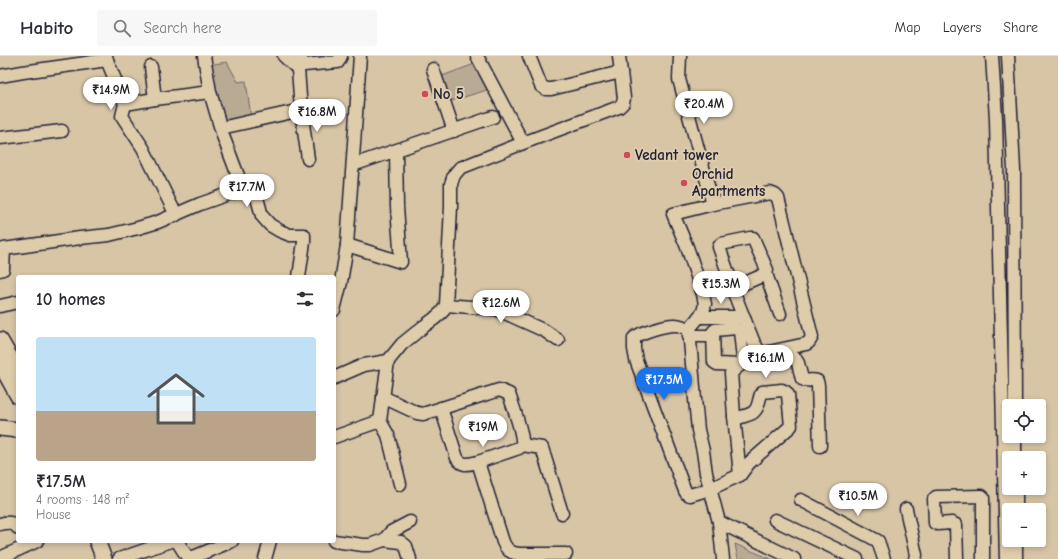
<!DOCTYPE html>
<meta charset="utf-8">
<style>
body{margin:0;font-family:"Comic Neue",sans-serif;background:#f7f7f7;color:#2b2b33;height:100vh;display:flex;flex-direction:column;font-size:15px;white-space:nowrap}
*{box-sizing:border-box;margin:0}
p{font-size:13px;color:#7c7c81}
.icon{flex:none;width:22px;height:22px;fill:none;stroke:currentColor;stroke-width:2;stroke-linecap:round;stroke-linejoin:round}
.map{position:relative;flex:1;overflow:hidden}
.panel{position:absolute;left:16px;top:219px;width:320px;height:268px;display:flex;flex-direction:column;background:#fff;border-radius:4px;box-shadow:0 2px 6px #0003}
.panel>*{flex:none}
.buttons{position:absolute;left:1002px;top:343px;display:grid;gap:8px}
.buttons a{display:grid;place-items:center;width:44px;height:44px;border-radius:4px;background:#fff;box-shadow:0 2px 6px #0003;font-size:20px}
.price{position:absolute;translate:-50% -34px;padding:0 9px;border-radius:14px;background:#fff;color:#222;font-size:13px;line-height:26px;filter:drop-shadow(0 1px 2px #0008)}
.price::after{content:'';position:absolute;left:50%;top:24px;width:12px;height:9px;margin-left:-6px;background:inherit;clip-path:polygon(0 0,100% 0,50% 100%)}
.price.selected{background:#1a73e8;color:#fff}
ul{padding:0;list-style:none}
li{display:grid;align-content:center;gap:8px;height:212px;padding:0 20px}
li span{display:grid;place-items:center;height:124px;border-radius:4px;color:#555}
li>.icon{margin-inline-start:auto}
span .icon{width:72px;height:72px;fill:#fffc;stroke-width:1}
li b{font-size:17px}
h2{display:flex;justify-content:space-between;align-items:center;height:48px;padding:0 20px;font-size:17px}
header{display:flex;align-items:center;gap:24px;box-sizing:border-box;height:56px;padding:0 20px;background:#fff;border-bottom:1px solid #e1e1e2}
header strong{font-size:19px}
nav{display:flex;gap:22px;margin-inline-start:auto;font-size:14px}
.search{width:280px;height:36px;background:#f7f7f7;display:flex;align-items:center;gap:10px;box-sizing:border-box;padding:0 14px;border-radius:4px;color:#7c7c81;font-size:15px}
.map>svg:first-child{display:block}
.green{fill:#b9aa94;stroke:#6e6668}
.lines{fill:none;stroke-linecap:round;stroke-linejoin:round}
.minor-casing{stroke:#22223b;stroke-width:15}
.major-casing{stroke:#22223b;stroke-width:18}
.minor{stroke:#dfccaa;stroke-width:12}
.major{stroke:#dfccaa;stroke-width:15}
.poi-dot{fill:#d1495b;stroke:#dfccaa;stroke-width:1.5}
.labels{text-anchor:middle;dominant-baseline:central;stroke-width:4;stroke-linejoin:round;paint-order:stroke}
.poi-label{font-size:15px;font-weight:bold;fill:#22223b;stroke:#dfccaa;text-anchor:start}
</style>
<header>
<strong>Habito</strong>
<div class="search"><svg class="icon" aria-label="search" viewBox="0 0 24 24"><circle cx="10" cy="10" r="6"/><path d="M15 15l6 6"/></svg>Search here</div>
<nav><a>Map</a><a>Layers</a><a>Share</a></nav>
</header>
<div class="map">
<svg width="1058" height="503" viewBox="0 0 1058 503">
<rect width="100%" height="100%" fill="#d7c5a6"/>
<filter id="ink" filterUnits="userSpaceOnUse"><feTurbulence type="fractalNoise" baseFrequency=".025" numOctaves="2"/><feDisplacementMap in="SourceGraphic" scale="8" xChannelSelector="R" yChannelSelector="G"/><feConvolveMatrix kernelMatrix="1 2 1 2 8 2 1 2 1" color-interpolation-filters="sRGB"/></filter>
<g filter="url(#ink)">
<g class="green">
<polygon points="227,6 238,26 246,25 251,62 223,69 208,9"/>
<polygon points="480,6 487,34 451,45 442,20"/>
<polygon points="735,488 771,503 738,503"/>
</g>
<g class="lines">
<g class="minor-casing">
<g id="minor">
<polyline points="284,0 298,13 301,54 308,103"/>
<polyline points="301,0 301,6 304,9 338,6 341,0"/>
<polyline points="477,0 523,87"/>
<polyline points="529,0 541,30 546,33 551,33 621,16"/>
<polyline points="680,0 679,23 713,148 673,158 687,191 703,238 705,248 703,256 689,273 695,343 698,374 703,395 706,417 719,466"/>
<polyline points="992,0 996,63 1006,503"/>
<polyline points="1008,0 1014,114 1015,350"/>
<polyline points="107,4 125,48 122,60 143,92 176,159"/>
<polyline points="151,11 155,43"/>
<polyline points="433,13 454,75"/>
<polyline points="0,20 23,16 107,4 106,0"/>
<polyline points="125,48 155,43 210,36"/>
<polyline points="221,72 301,54"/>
<polyline points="0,82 62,75"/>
<polyline points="353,109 493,61"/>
<polyline points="243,133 256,138 262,160 270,169 280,175 290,179 304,179 304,186 299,221"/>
<polyline points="713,148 770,137 775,139 778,142 812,281 809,286 806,288 764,297 759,295 754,287 734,237 734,233 736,231 766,218 767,214 753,182 750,182 721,188 719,191 734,234"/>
<polyline points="347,189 401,206 397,151 396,95"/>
<polyline points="0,214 3,213 4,193 80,182 109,179 138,172 158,166 200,148 243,133 223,80 210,36 204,0"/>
<polyline points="766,218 780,258"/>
<polyline points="446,249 496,253 545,275 558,284"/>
<polyline points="0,250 18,246"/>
<polyline points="334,254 341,226 347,189 360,0"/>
<polyline points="699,261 744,261"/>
<path d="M689 273C685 272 680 269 676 269 667 268 641 276 634 282V293L636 304 685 435 687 438 690 439 710 433 740 419 749 407 791 370 788 339 786 336 782 334 762 336C760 339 760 342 759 345 756 359 750 358 738 362L734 360 731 317 740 309 743 303 795 302 798 307 802 323C807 326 812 323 817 325L818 329 820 390"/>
<polyline points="689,280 713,280"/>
<polyline points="740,309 717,308 714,306 713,276 715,274 736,272 740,275 743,303"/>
<polyline points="334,322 364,309 388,305"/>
<path d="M383 341 417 357 423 358 499 334 509 338C513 351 521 371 522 384 523 387 521 390 519 392L478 406 503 486C507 494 510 497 519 498H566"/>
<path d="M441 352 457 402C463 411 469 408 478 406"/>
<polyline points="734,360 740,419"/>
<polyline points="1015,380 1015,402"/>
<polyline points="334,381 380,365"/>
<polyline points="522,389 542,392 562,457"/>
<polyline points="400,428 388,379 380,365 388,305 402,288 423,271 434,263 442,256 446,249 451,151 451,128 454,119 460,112 523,87 619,51 623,47 624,42 619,0"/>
<polyline points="1016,432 1016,454"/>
<polyline points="801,444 878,485 884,503"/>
<polyline points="906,453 916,499 915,503"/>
<polyline points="775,464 857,503"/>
<path d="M0 468C8 466 13 466 18 472"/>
<polyline points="384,484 401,486 406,490 410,503"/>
<polyline points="1016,484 1016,503"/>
<polyline points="177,485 188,502 196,500 232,485"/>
<polyline points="334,485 363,489 370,489 384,484 391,476 410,466"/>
<polyline points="0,502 37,485"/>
<polyline points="119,503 171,485"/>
<polyline points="265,503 270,485"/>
<polyline points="723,503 719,466 794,503"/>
<polyline points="957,503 956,469 952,467 937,468 935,467 934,443 936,441 982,440 983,441 983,503"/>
</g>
</g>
<g class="major-casing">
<g id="major">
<polyline points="0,284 18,315"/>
<polyline points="0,307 18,340"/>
<polyline points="0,372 18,374"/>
<polyline points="97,485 104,503"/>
</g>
</g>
<use href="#minor" class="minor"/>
<use href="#major" class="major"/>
</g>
</g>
<g class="poi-dot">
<circle cx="425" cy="38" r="4"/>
<circle cx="627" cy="99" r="4"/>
<circle cx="684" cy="127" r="4"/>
</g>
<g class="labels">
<g class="poi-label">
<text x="433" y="38">No 5</text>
<text x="635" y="99">Vedant tower</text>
<text x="692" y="118">Orchid<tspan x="692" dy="17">Apartments</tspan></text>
</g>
</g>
</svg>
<div class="buttons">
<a><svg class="icon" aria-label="locate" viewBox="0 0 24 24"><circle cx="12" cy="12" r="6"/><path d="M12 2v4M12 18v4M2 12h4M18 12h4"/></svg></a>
<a>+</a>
<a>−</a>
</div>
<b class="price" style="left:111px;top:55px">₹14.9M</b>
<b class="price" style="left:704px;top:69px">₹20.4M</b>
<b class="price" style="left:317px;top:77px">₹16.8M</b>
<b class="price" style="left:247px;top:152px">₹17.7M</b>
<b class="price" style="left:721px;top:249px">₹15.3M</b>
<b class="price" style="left:501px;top:268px">₹12.6M</b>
<b class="price" style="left:766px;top:323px">₹16.1M</b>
<b class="price selected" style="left:664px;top:345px">₹17.5M</b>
<b class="price" style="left:483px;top:392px">₹19M</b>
<b class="price" style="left:858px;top:461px">₹10.5M</b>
<section class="panel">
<h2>10 homes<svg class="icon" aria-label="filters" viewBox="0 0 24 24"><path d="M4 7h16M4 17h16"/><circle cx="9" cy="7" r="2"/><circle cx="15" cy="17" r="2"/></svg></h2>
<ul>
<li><span style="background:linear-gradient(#bfe0f5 60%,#b9a48a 0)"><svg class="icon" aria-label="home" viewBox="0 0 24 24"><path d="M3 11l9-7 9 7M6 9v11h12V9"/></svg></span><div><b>₹17.5M</b><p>4 rooms · 148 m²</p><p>House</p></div></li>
</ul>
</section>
</div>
